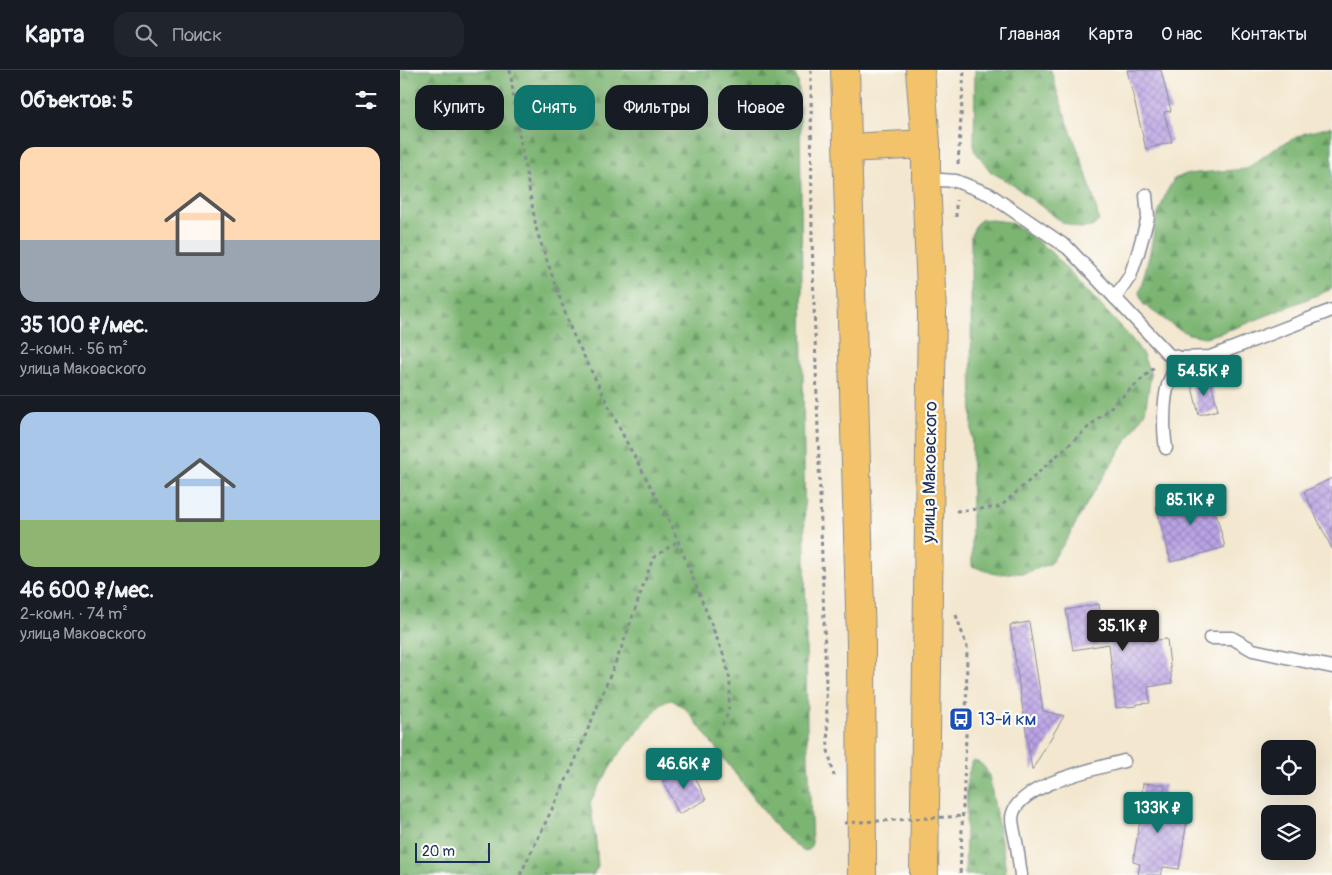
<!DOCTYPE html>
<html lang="ru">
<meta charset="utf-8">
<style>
body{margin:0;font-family:Pangolin,sans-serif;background:#20242c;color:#f1f3f6;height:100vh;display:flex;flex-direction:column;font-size:19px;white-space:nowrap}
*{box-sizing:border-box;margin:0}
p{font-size:16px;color:#9ea1a6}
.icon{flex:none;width:28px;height:28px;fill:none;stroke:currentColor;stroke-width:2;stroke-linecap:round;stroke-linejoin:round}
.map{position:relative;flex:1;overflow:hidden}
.panel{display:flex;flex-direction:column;background:#171b24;width:400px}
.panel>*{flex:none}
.hud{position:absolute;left:15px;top:15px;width:475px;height:45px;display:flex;gap:10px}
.tools{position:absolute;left:861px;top:670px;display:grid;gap:10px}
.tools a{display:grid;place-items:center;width:55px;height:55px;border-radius:10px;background:#171b24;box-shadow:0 5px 20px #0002;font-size:25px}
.scale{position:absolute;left:15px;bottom:12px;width:75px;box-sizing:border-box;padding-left:5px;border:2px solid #1b2f5e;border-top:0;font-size:14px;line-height:18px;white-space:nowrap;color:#1b2f5e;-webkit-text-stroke:4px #fdfcf7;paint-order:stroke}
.price{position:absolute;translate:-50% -42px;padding:0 11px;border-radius:5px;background:#0f766e;color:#fff;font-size:16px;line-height:32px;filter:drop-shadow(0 1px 2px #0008)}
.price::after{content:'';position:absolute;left:50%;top:30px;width:15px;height:11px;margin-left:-8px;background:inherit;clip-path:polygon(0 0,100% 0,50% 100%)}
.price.active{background:#222;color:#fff}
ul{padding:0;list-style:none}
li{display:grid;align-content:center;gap:10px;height:265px;padding:0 20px}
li+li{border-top:1px solid #363941}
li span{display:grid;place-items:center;height:155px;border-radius:15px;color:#555}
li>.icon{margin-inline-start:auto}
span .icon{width:90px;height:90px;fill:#fffc;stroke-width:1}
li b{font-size:21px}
h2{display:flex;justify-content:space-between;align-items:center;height:60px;padding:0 20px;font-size:21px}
.pill{padding:0 18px;border-radius:15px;background:#171b24;box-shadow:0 5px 20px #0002;font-size:18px;line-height:45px}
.pill.active{background:#0f766e;color:#fff}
header{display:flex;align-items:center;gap:30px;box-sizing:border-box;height:70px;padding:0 25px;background:#171b24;border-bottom:1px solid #363941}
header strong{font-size:24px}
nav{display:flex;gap:28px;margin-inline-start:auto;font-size:18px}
.search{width:350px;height:45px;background:#20242c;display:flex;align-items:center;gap:12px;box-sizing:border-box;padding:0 18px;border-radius:15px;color:#9ea1a6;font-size:19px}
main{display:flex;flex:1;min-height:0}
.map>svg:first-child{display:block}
.forest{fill:url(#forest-firs);stroke:#4b7268}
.building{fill:url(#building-cross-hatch)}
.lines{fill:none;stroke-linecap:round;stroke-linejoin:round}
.lane-casing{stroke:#878b96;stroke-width:15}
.highway-casing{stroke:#878b96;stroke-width:30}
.path{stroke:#878b96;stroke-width:3;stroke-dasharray:4 4;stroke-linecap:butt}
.lane{stroke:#fff;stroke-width:12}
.highway{stroke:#f2c36a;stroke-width:28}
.path-bridge{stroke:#878b96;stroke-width:3;stroke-dasharray:4 4;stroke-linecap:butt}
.labels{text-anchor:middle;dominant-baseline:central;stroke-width:4.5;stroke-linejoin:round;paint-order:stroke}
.street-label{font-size:18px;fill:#1b2f5e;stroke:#fdfcf7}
.transit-label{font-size:18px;fill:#164399;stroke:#fdfcf7;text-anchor:start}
</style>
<header>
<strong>Карта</strong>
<div class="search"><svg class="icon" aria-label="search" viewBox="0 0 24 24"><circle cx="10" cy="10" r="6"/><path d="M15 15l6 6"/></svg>Поиск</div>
<nav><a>Главная</a><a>Карта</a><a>О нас</a><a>Контакты</a></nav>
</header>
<main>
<section class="panel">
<h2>Объектов: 5<svg class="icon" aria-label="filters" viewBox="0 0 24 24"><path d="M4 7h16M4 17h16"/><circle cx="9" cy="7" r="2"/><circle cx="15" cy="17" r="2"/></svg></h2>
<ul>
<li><span style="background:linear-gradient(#ffd9b3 60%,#9aa5b1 0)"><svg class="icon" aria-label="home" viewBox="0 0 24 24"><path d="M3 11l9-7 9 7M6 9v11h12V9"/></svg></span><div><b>35 100 ₽/мес.</b><p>2-комн. · 56 m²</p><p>улица Маковского</p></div></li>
<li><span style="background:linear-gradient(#a9c7e8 70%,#8fb573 0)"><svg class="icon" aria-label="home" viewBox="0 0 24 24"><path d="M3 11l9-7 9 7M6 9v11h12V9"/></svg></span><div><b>46 600 ₽/мес.</b><p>2-комн. · 74 m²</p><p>улица Маковского</p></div></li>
</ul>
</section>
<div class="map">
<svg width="932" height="805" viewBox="0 0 932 805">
<defs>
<pattern id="forest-firs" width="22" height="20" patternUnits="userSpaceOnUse" patternTransform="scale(1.25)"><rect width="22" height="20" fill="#7bb572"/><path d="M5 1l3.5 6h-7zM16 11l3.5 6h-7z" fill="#649461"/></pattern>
<pattern id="building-cross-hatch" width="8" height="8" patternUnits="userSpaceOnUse" patternTransform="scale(1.25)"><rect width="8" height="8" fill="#bba3e5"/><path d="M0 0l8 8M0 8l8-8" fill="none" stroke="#9785bd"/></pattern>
</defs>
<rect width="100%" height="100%" fill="#fdfcf7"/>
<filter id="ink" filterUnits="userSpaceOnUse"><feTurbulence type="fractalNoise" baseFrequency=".02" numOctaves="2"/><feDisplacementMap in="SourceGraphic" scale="10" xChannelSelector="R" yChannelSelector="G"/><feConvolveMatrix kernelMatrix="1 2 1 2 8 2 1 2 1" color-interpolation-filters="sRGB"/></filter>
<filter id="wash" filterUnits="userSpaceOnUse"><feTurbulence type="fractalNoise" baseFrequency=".0096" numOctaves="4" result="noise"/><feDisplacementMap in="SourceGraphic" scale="20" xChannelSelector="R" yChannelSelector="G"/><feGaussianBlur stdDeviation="1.12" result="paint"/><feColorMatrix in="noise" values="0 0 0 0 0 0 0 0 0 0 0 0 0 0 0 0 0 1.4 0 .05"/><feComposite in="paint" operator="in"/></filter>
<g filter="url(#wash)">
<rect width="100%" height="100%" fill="#f3e7cf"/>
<g class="forest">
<polygon points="0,0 393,0 398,11 400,36 407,660 412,773 409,780 403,781 379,761 286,639 272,630 263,632 217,686 190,732 196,772 198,796 193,805 0,805"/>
<path d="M575 0H651C664 51 689 99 699 151L692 157 679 158 662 152 609 112 591 102 574 80Z"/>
<polygon points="932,57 932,219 843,255 817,264 805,267 789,264 775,257 743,234 739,223 749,187 757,147 766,123 774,109 786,104 846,99 877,77 905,63"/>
<polygon points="582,149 609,152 622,159 652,183 731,268 742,283 751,305 745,342 690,428 667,469 650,494 625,503 595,504 572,496 571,166 576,154"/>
<path d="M573 691C583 693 585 697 589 706L604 786 606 805H565L567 710 571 694Z"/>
</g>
<g id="blocks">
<g class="building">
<polygon points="727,0 761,0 771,41 764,42 772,72 746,79"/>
<polygon points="810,309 818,340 799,345 791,313"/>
<polygon points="932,408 932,479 904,422"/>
<polygon points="810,421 825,477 771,492 756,436"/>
<polygon points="699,534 701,548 744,543 747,571 767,569 772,613 748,617 750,633 737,634 737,636 716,638 709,574 673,580 666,540"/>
<polygon points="629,552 643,641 664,646 632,700 610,555"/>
<polygon points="290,697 306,730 279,744 263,710"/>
<polygon points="743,713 765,715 762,742 772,743 771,748 787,751 779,799 763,797 761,805 738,805 740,794 733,792 743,733 741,733"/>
</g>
</g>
</g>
<g filter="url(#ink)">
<use href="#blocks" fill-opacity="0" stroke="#878b96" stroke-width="1"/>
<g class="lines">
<g class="lane-casing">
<g id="lane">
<polyline points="526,109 556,111 589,124 668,178 769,285 781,288 810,287 932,240"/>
<polyline points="715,228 730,206 738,183 748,147 746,125"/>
<path d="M766 378C763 361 763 328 769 312 772 304 777 296 781 288"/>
<polyline points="810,568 832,568 853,580 932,597"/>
<path d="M621 805C619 792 618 779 615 767 614 761 612 754 612 748 614 715 699 698 724 691"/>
</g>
</g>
<g class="highway-casing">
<g id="highway">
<polyline points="445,0 461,573 462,805"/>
<polyline points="520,0 526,74 526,109 532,242 524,805"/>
<polyline points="448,78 526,74"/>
</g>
</g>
<g class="path">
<polyline points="110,0 119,64 137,162 171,260 226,371 271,454 295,513 325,589 330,610 330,623 328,643 322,656"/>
<polyline points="411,0 412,169 428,680 434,706"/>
<polyline points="558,94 564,0"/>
<polyline points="556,147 556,130"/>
<polyline points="556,441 600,437 754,298"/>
<polyline points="556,545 567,577 566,667 560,805"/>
<polyline points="120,805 172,698 223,574 253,488 278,471"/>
</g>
<use href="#lane" class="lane"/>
<use href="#highway" class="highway"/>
<polyline class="path-bridge" points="444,753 563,746"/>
</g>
</g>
<defs>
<g id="bus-square" transform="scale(1.25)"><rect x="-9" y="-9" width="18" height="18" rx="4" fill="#1a4fb4" stroke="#fdfcf7"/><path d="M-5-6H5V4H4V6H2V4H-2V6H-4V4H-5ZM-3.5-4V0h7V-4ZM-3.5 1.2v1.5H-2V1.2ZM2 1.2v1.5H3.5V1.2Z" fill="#fff"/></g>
</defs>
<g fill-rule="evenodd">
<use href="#bus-square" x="561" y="649"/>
</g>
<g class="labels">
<g class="street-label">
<text transform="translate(530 402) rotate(-89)">улица Маковского</text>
</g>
<g class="transit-label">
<text x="578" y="649">13-й км</text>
</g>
</g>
</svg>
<div class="tools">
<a><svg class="icon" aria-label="locate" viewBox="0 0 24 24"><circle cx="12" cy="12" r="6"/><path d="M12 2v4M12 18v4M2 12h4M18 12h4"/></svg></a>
<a><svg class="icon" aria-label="layers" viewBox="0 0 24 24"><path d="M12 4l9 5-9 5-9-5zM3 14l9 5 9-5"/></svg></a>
</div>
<div class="scale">20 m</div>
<b class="price" style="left:804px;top:327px">54.5K ₽</b>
<b class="price" style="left:791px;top:456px">85.1K ₽</b>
<b class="price active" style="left:723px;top:582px">35.1K ₽</b>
<b class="price" style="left:284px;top:720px">46.6K ₽</b>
<b class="price" style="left:758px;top:764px">133K ₽</b>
<div class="hud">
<a class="pill">Купить</a>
<a class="pill active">Снять</a>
<a class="pill">Фильтры</a>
<a class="pill">Новое</a>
</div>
</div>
</main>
